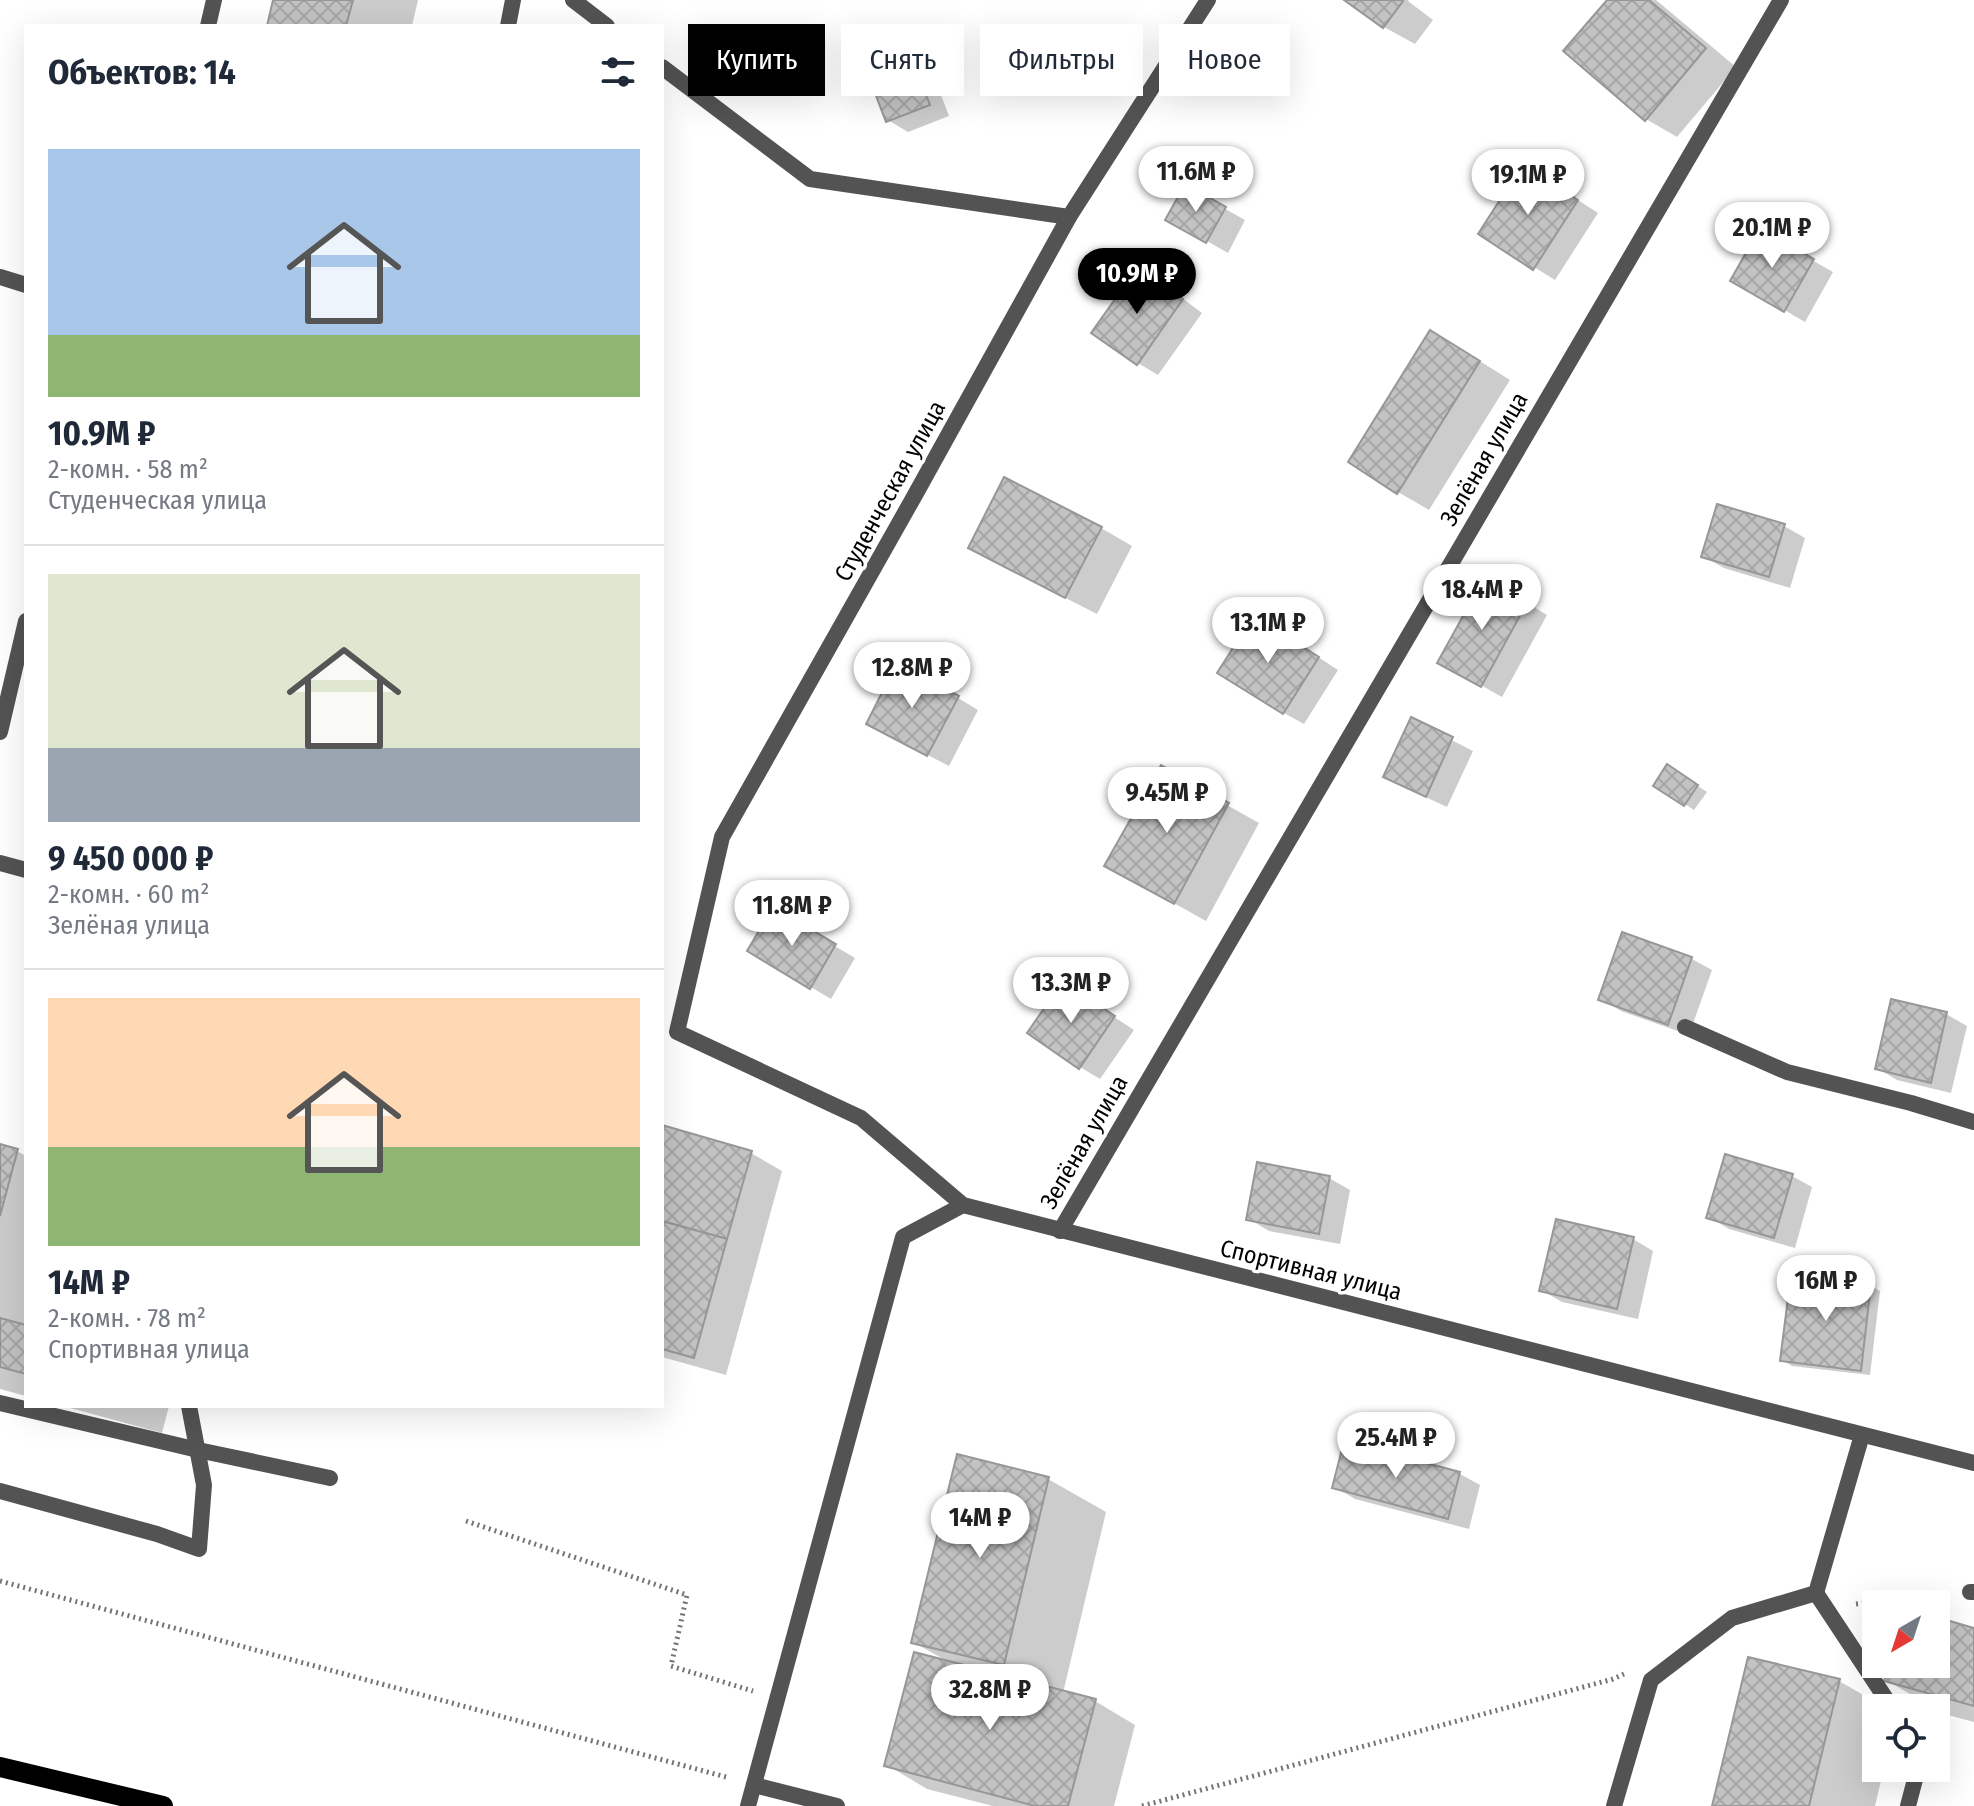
<!DOCTYPE html>
<html lang="ru">
<meta charset="utf-8">
<style>
body{margin:0;font-family:"Fira Sans Condensed",sans-serif;background:#f6f6f7;color:#1f2937;height:100vh;display:flex;flex-direction:column;font-size:30px;white-space:nowrap}
*{box-sizing:border-box;margin:0}
p{font-size:26px;color:#747a83}
.icon{flex:none;width:44px;height:44px;fill:none;stroke:currentColor;stroke-width:2;stroke-linecap:round;stroke-linejoin:round}
.map{position:relative;flex:1;overflow:hidden}
.drawer{position:absolute;left:24px;top:24px;width:640px;height:1384px;display:flex;flex-direction:column;background:#fff;border-radius:0px;box-shadow:0 8px 32px #0002}
.drawer>*{flex:none}
.top-card{position:absolute;left:688px;top:24px;width:760px;height:72px;display:flex;gap:16px}
.needle{width:52px;rotate:219deg}
.controls{position:absolute;left:1862px;top:1590px;display:grid;gap:16px}
.controls a{display:grid;place-items:center;width:88px;height:88px;border-radius:0px;background:#fff;box-shadow:0 8px 32px #0002;font-size:40px}
.price{position:absolute;translate:-50% -68px;padding:0 18px;border-radius:28px;background:#fff;color:#222;font-size:26px;line-height:52px;filter:drop-shadow(0 2px 4px #0008)}
.price::after{content:'';position:absolute;left:50%;top:48px;width:24px;height:18px;margin-left:-12px;background:inherit;clip-path:polygon(0 0,100% 0,50% 100%)}
.price.selected{background:#000;color:#fff}
ul{padding:0;list-style:none}
li{display:grid;align-content:center;gap:16px;height:424px;padding:0 24px}
li+li{border-top:2px solid #e0e1e3}
li span{display:grid;place-items:center;height:248px;border-radius:0px;color:#555}
li>.icon{margin-inline-start:auto}
span .icon{width:144px;height:144px;fill:#fffc;stroke-width:1}
li b{font-size:34px}
h2{display:flex;justify-content:space-between;align-items:center;height:96px;padding:0 24px;font-size:34px}
.chip{padding:0 28px;border-radius:0px;background:#fff;box-shadow:0 8px 32px #0002;font-size:28px;line-height:72px}
.chip.selected{background:#000;color:#fff}
.map>svg:first-child{display:block}
.shadow{fill:#0003}
.building{fill:url(#building-cross-hatch);stroke:#979797;stroke-width:2}
.lines{fill:none;stroke-linecap:round;stroke-linejoin:round}
.path{stroke:#757575;stroke-width:5;stroke-dasharray:2 4;stroke-linecap:butt}
.lane{stroke:#535353;stroke-width:16}
.street{stroke:#535353;stroke-width:16}
.primary{stroke:#000;stroke-width:20}
.labels{text-anchor:middle;dominant-baseline:central;stroke-width:7;stroke-linejoin:round;paint-order:stroke}
.street-label{font-size:24px;fill:#000;stroke:#fff}
</style>
<div class="map">
<svg width="1974" height="1806" viewBox="0 0 1974 1806">
<defs>
<pattern id="building-cross-hatch" width="8" height="8" patternUnits="userSpaceOnUse" patternTransform="scale(2)"><rect width="8" height="8" fill="#c3c3c3"/><path d="M0 0l8 8M0 8l8-8" fill="none" stroke="#a6a6a6"/></pattern>
</defs>
<rect width="100%" height="100%" fill="#fff"/>
<g class="shadow">
<polygon points="275,0 418,0 412,26 269,26"/>
<polygon points="1347,0 1409,0 1408,1 1433,20 1415,44 1384,27"/>
<polygon points="1609,0 1656,0 1736,67 1677,137 1646,119"/>
<polygon points="905,44 926,56 949,116 908,132 888,120"/>
<polygon points="1544,178 1598,213 1555,280 1481,234"/>
<polygon points="1186,187 1245,220 1228,253 1168,219"/>
<polygon points="1761,231 1833,272 1805,322 1733,280"/>
<polygon points="1138,270 1159,281 1202,313 1158,375 1138,363"/>
<polygon points="1462,350 1510,380 1429,510 1398,492"/>
<polygon points="1719,506 1784,526 1805,538 1790,588 1724,568 1703,556"/>
<polygon points="1101,528 1132,546 1097,614 1001,565"/>
<polygon points="1527,603 1547,615 1502,697 1440,662"/>
<polygon points="1275,629 1338,670 1304,724 1284,713"/>
<polygon points="958,698 978,710 949,766 889,735"/>
<polygon points="1412,720 1473,751 1447,807 1406,788"/>
<polygon points="1161,768 1259,823 1206,921 1138,883"/>
<polygon points="1677,772 1707,792 1694,810 1656,785"/>
<polygon points="774,910 855,958 831,999 750,951"/>
<polygon points="1623,935 1692,959 1712,970 1689,1035 1621,1011 1601,999"/>
<polygon points="1064,984 1134,1030 1100,1079 1080,1067"/>
<polygon points="1946,1014 1967,1026 1951,1093 1897,1080 1877,1068"/>
<polygon points="662,1127 751,1153 782,1171 726,1375 662,1357"/>
<polygon points="0,1146 17,1151 26,1156 26,1396 0,1389"/>
<polygon points="1792,1176 1812,1187 1795,1248 1729,1229 1709,1217"/>
<polygon points="1329,1178 1350,1190 1340,1244 1269,1231 1249,1219"/>
<polygon points="1633,1239 1653,1251 1638,1319 1562,1302 1541,1290"/>
<polygon points="1793,1276 1871,1286 1880,1291 1870,1375 1792,1366 1782,1360"/>
<polygon points="63,1406 169,1406 162,1433"/>
<polygon points="1346,1444 1460,1474 1480,1485 1469,1529 1355,1499 1335,1487"/>
<polygon points="1048,1479 1106,1512 1063,1693 1095,1701 1135,1725 1114,1806 993,1806 927,1789 887,1765 947,1661 913,1642"/>
<polygon points="1936,1619 1974,1630 1974,1722 1944,1714 1886,1680 1890,1664 1936,1664"/>
<polygon points="1839,1681 1886,1708 1876,1708 1876,1768 1884,1768 1875,1806 1714,1806"/>
</g>
<g class="building">
<polygon points="273,0 353,0 346,26 267,26"/>
<polygon points="1344,0 1402,0 1403,1 1383,28"/>
<polygon points="1607,0 1649,0 1706,48 1645,121 1563,51"/>
<polygon points="905,42 930,105 886,122 862,59"/>
<polygon points="1523,164 1578,200 1533,270 1478,234"/>
<polygon points="1185,184 1226,207 1206,243 1165,220"/>
<polygon points="1760,228 1814,259 1784,312 1730,281"/>
<polygon points="1138,267 1183,299 1137,365 1091,333"/>
<polygon points="1430,330 1480,361 1397,494 1348,462"/>
<polygon points="1004,477 1102,527 1065,598 968,548"/>
<polygon points="1717,504 1785,524 1769,577 1701,557"/>
<polygon points="1484,578 1528,601 1481,687 1437,663"/>
<polygon points="1254,615 1319,657 1283,714 1217,673"/>
<polygon points="897,663 959,696 927,756 866,724"/>
<polygon points="1411,717 1453,737 1426,797 1383,777"/>
<polygon points="1667,764 1698,785 1684,806 1653,786"/>
<polygon points="1161,765 1229,803 1174,904 1104,866"/>
<polygon points="773,907 836,944 810,989 747,951"/>
<polygon points="1622,932 1692,957 1668,1025 1598,1000"/>
<polygon points="1063,981 1115,1016 1079,1069 1027,1033"/>
<polygon points="1891,999 1947,1012 1931,1083 1875,1069"/>
<polygon points="662,1125 752,1151 727,1239 662,1221"/>
<polygon points="0,1144 18,1149 0,1216"/>
<polygon points="1725,1154 1793,1174 1774,1238 1706,1218"/>
<polygon points="1257,1162 1330,1176 1319,1234 1246,1220"/>
<polygon points="1556,1219 1634,1237 1617,1309 1539,1291"/>
<polygon points="662,1221 727,1239 694,1358 662,1349"/>
<polygon points="1791,1274 1871,1284 1861,1371 1780,1361"/>
<polygon points="0,1318 26,1325 26,1374 0,1367"/>
<polygon points="1344,1441 1460,1472 1448,1519 1332,1488"/>
<polygon points="957,1454 1049,1477 1004,1665 911,1643"/>
<polygon points="1936,1617 1974,1628 1974,1706 1884,1681 1888,1664 1936,1664"/>
<polygon points="914,1652 1096,1699 1068,1806 1035,1806 884,1766"/>
<polygon points="1748,1657 1840,1679 1809,1806 1712,1806"/>
</g>
<g class="lines">
<g class="path">
<polyline points="466,1521 687,1595 671,1666 753,1691"/>
<polyline points="0,1581 726,1777"/>
<polyline points="1856,1604 1945,1594"/>
<polyline points="1142,1806 1613,1679 1624,1674"/>
</g>
<g class="lane">
<polyline points="573,0 607,26"/>
<polyline points="208,26 214,0"/>
<polyline points="508,26 513,0"/>
<polyline points="662,67 810,179 1069,217"/>
<polyline points="0,277 26,285"/>
<polyline points="0,732 26,621"/>
<polyline points="0,863 26,870"/>
<polyline points="1685,1027 1787,1072 1911,1103 1974,1122"/>
<polyline points="0,1403 198,1450 330,1478"/>
<polyline points="0,1491 157,1534 199,1549 204,1485 189,1406"/>
<polyline points="1970,1592 1974,1592"/>
<polyline points="1816,1593 1892,1708"/>
<polyline points="754,1785 837,1806"/>
<polyline points="1614,1806 1651,1680 1732,1618 1816,1593 1862,1435"/>
<polyline points="1908,1806 1918,1768"/>
</g>
<g class="street">
<polyline points="1208,0 1069,217 915,495 722,837 677,1032 861,1118 963,1205 1974,1463"/>
<polyline points="1060,1231 1781,0"/>
<polyline points="748,1806 903,1237 963,1205"/>
</g>
<polyline class="primary" points="0,1767 163,1806"/>
</g>
<g class="labels">
<g class="street-label">
<text transform="translate(1484 459) rotate(-60)">Зелёная улица</text>
<text transform="translate(890 491) rotate(-61)">Студенческая улица</text>
<text transform="translate(1084 1142) rotate(-60)">Зелёная улица</text>
<text transform="translate(1311 1270) rotate(14)">Спортивная улица</text>
</g>
</g>
</svg>
<div class="controls">
<a><svg class="needle" viewBox="-14 -14 28 28"><path d="M0-13l5 13h-10z" fill="#e53935"/><path d="M0 13l5-13h-10z" fill="#747a83"/></svg></a>
<a><svg class="icon" aria-label="locate" viewBox="0 0 24 24"><circle cx="12" cy="12" r="6"/><path d="M12 2v4M12 18v4M2 12h4M18 12h4"/></svg></a>
</div>
<b class="price" style="left:1196px;top:214px">11.6M ₽</b>
<b class="price" style="left:1528px;top:217px">19.1M ₽</b>
<b class="price" style="left:1772px;top:270px">20.1M ₽</b>
<b class="price selected" style="left:1137px;top:316px">10.9M ₽</b>
<b class="price" style="left:1482px;top:632px">18.4M ₽</b>
<b class="price" style="left:1268px;top:665px">13.1M ₽</b>
<b class="price" style="left:912px;top:710px">12.8M ₽</b>
<b class="price" style="left:1167px;top:835px">9.45M ₽</b>
<b class="price" style="left:792px;top:948px">11.8M ₽</b>
<b class="price" style="left:1071px;top:1025px">13.3M ₽</b>
<b class="price" style="left:1826px;top:1323px">16M ₽</b>
<b class="price" style="left:1396px;top:1480px">25.4M ₽</b>
<b class="price" style="left:980px;top:1560px">14M ₽</b>
<b class="price" style="left:990px;top:1732px">32.8M ₽</b>
<div class="top-card">
<a class="chip selected">Купить</a>
<a class="chip">Снять</a>
<a class="chip">Фильтры</a>
<a class="chip">Новое</a>
</div>
<section class="drawer">
<h2>Объектов: 14<svg class="icon" aria-label="filters" viewBox="0 0 24 24"><path d="M4 7h16M4 17h16"/><circle cx="9" cy="7" r="2"/><circle cx="15" cy="17" r="2"/></svg></h2>
<ul>
<li><span style="background:linear-gradient(#a9c7e8 75%,#8fb573 0)"><svg class="icon" aria-label="home" viewBox="0 0 24 24"><path d="M3 11l9-7 9 7M6 9v11h12V9"/></svg></span><div><b>10.9M ₽</b><p>2-комн. · 58 m²</p><p>Студенческая улица</p></div></li>
<li><span style="background:linear-gradient(#dfe7d0 70%,#9aa5b1 0)"><svg class="icon" aria-label="home" viewBox="0 0 24 24"><path d="M3 11l9-7 9 7M6 9v11h12V9"/></svg></span><div><b>9 450 000 ₽</b><p>2-комн. · 60 m²</p><p>Зелёная улица</p></div></li>
<li><span style="background:linear-gradient(#ffd9b3 60%,#8fb573 0)"><svg class="icon" aria-label="home" viewBox="0 0 24 24"><path d="M3 11l9-7 9 7M6 9v11h12V9"/></svg></span><div><b>14M ₽</b><p>2-комн. · 78 m²</p><p>Спортивная улица</p></div></li>
</ul>
</section>
</div>
